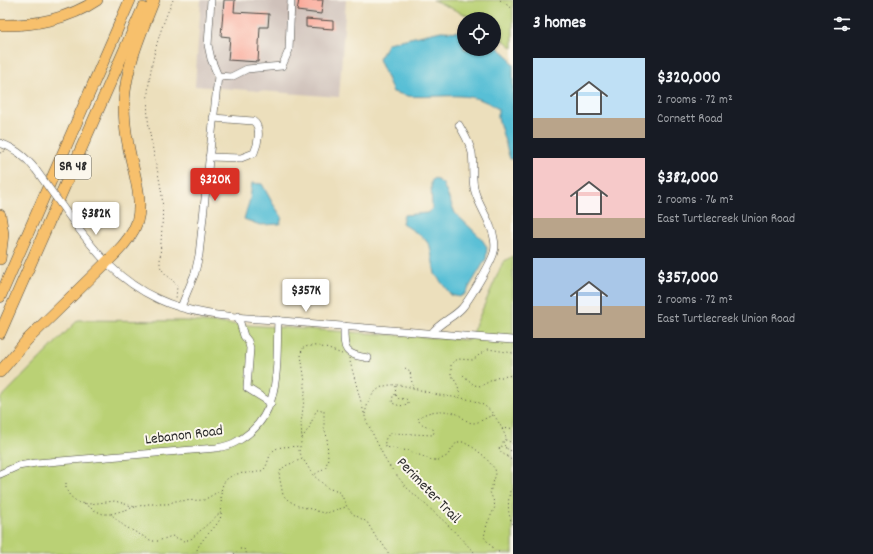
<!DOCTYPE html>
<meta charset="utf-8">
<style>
body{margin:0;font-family:Dekko,sans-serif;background:#242831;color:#f1f3f6;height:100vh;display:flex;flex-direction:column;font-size:15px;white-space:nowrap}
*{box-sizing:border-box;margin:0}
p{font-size:13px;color:#9ea1a6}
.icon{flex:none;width:22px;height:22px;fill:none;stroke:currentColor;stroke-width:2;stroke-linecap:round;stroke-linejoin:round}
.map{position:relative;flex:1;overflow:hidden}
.panel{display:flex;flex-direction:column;background:#171b24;width:360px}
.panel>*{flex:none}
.tools{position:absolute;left:457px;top:12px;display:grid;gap:8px}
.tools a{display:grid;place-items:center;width:44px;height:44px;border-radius:50%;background:#171b24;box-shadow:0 1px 3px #0004;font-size:20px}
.price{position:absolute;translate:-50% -34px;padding:0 9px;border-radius:4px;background:#fff;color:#222;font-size:13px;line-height:26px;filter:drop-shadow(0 1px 2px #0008)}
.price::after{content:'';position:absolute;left:50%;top:24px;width:12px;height:9px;margin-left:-6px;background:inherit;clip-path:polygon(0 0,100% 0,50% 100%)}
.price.active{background:#d93025;color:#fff}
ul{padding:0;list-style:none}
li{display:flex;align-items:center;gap:12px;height:100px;padding:0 20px}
li span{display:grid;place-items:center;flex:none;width:112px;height:80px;border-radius:0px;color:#555}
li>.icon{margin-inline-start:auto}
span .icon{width:48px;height:48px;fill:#fffc;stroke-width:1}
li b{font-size:17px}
h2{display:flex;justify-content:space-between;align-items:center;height:48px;padding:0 20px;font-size:17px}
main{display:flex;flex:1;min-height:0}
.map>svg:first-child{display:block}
.industrial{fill:#cfc1ba}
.green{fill:#bad175;stroke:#727e50}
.water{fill:#58bfd6;stroke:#427580}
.building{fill:#faa99a}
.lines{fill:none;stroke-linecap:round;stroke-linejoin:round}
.minor-casing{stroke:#484641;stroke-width:8}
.highway-casing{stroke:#484641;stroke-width:12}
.path{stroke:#484641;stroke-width:1;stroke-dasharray:1 3;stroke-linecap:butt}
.minor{stroke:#fff;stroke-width:7}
.highway{stroke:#f7c06c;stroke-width:11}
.minor-bridge-casing{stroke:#484641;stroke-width:8;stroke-linecap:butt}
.minor-bridge{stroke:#fff;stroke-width:7}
.labels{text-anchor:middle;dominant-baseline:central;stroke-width:4;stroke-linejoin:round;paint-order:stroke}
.shield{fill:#fbf7ec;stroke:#696865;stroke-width:1}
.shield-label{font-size:14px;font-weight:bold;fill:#2b2b2b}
.street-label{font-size:15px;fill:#2b2b2b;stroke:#fbf7ec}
</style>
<main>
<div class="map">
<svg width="513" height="554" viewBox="0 0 513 554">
<rect width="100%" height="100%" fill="#fbf7ec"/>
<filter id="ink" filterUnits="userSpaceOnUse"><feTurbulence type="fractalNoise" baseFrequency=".025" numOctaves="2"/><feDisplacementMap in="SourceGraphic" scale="8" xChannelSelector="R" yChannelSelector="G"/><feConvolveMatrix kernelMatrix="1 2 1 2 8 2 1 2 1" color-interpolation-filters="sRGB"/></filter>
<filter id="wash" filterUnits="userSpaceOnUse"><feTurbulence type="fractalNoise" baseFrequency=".012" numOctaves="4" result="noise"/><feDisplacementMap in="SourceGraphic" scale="16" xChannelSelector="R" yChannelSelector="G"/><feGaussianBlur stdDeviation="0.9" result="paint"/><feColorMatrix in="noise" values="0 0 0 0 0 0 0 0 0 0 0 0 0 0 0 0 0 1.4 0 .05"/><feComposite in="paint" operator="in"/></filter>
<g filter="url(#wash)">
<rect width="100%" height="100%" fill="#ecdfbc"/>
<polygon class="industrial" points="201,0 346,0 339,97 195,86"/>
<g class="green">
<polygon points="433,0 513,0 513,48 494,32 494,19 475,19"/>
<polygon points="513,256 513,554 0,554 0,399 78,320 187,321 469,340 503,262"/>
</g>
<g class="water">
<path d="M441 31 464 32V49H494V44L508 56 513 65V159H510L498 118V109C470 88 440 99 408 96 403 95 398 93 393 92L379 59 388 43Z"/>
<polygon points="434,178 443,184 455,213 481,238 487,247 486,259 465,294 459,297 451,295 435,274 430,246 424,238 402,223 404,215 427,213 432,209 431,182"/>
<polygon points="252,183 262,184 273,204 282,217 280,224 260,225 244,219 250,199"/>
</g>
<g id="blocks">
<g class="building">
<polygon points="224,0 235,0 234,12 269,14 268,27 260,27 258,62 228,60 230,37 221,36"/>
<polygon points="299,0 323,0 321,14 297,11"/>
<polygon points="306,19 333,21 333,29 306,27"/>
</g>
</g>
</g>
<g filter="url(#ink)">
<use href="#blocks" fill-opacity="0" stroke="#484641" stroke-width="1"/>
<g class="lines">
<g class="minor-casing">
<g id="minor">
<polyline points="218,76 231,77 247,69 282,66 289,50 291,0"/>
<path d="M0 143C15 148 26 157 36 170"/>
<path d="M209 157 241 158 254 153C258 144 262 127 253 121L213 118"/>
<path d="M72 220C97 254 119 281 158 299 196 317 242 317 283 321 359 328 435 334 512 340"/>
<polyline points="181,307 195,273 199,255 218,76 211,59 208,45 211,0"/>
<polyline points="238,316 244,336 248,341 250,348 247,388 271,403"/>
<path d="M344 326C344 350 343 354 368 358"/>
<path d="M432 333C440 322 453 318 462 308 469 300 492 262 494 252 496 246 494 235 491 228 487 216 479 205 475 192 471 179 474 166 472 153 470 143 464 134 459 125"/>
<path d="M0 474 18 466 36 463 216 448C222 447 228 446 234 443 283 419 276 367 278 320"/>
</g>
</g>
<g class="highway-casing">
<g id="highway">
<path d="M0 25C33 26 69 19 97 0"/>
<polyline points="0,215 3,234 0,259"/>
<polyline points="0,297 130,0"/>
<polyline points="0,333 143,8"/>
<path d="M0 372 27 340 115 254C124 245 133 235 137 222 144 197 132 169 128 144 125 130 124 116 124 102 126 66 141 33 154 0"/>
</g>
</g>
<g class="path">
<path d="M173 0C156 37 143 87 149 127 152 150 159 173 162 196 164 219 160 243 160 266 164 275 172 278 177 286L176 299"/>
<polyline points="500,0 513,9"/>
<polyline points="0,153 5,151"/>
<path d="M342 354C331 350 312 341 302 349L301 355 305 382V393L301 423 302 438 299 451 303 459 313 475 329 489 336 490 341 494 347 507 353 514 367 522 377 539 382 543 389 554"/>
<polyline points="349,358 366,420 387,463 406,487 446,523 476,554"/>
<polyline points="405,368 410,371 411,379 414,389"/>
<polyline points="463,375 474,385 481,386 496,378 513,375"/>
<polyline points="395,395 396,386"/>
<path d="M396 395 399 399C403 400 406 396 408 402V404L400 406 392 403 393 396Z"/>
<polyline points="460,396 458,386 451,374 451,365 452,363 458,359 473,360 484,351 488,349 513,353"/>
<path d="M365 414C367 404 371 392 382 387 399 380 422 392 439 395 454 398 470 397 483 405 495 412 502 428 507 440"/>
<path d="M493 415C487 417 479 423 473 423 467 423 462 416 457 414 446 409 426 410 418 419L420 423 433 429 434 432 433 435 392 433C386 435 384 441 385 447L409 451 432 460H439L447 456 457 442H463L474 448 484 456 495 469 496 474 490 492 494 502 495 507 487 524 484 537 490 545 501 554"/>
<polyline points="502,429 513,428"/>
<polyline points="302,438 309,428 316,411 319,409 324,411 324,428 327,437 328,458 326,467 314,475"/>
<polyline points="513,444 507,440 504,440 503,443 506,448 513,452"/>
<polyline points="506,448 501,446 499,449 502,453 513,461"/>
<polyline points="506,456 513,457"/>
<polyline points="302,459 285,466 281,470 279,475 283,495 288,500 298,506 315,510 319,512 326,513 346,507"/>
<polyline points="66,483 66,489 70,496 79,503 89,504 115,501 135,507 148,504 168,504 175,501 204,500 221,490"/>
<path d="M513 489 510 491C508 500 507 516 513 524"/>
<polyline points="84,504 94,510 103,514 111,514 124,526 152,541 158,541 172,536 184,541 191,539 221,512"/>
<polyline points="111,514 135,507"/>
<path d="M196 554C198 540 214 531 220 519 224 507 217 489 226 480 238 469 248 476 261 471 270 468 266 452 278 448 284 446 293 447 300 446"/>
<polyline points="234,554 239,549 244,549 247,554"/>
</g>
<use href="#minor" class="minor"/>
<use href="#highway" class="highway"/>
<g class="minor-bridge-casing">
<polyline id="minor-bridge" points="36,170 72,220"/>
</g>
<use href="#minor-bridge" class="minor-bridge"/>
</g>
</g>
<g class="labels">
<rect class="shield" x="55" y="155" width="36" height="24" rx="3"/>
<g class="shield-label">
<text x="73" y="167">SR 48</text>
</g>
<g class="street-label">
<text transform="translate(184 436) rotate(-7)">Lebanon Road</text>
<text transform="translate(428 491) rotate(46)">Perimeter Trail</text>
</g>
</g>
</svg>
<div class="tools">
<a><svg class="icon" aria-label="locate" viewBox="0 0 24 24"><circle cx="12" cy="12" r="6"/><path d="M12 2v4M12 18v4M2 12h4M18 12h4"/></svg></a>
</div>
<b class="price active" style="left:215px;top:202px">$320K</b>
<b class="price" style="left:96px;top:236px">$382K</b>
<b class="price" style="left:306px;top:313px">$357K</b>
</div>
<section class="panel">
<h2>3 homes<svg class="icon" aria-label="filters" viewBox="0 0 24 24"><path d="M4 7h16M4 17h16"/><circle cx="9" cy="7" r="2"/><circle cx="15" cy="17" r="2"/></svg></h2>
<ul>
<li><span style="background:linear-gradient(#bfe0f5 75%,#b9a48a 0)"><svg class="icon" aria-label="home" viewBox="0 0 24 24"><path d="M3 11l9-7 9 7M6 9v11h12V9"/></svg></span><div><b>$320,000</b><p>2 rooms · 72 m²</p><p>Cornett Road</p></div></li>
<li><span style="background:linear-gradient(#f6c9c9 75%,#b9a48a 0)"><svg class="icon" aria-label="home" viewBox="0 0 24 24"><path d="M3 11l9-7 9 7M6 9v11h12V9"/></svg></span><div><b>$382,000</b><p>2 rooms · 76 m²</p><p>East Turtlecreek Union Road</p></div></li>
<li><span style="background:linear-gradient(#a9c7e8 60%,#b9a48a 0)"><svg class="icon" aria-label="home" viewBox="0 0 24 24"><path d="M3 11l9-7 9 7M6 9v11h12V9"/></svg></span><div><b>$357,000</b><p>2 rooms · 72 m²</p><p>East Turtlecreek Union Road</p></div></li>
</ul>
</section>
</main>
